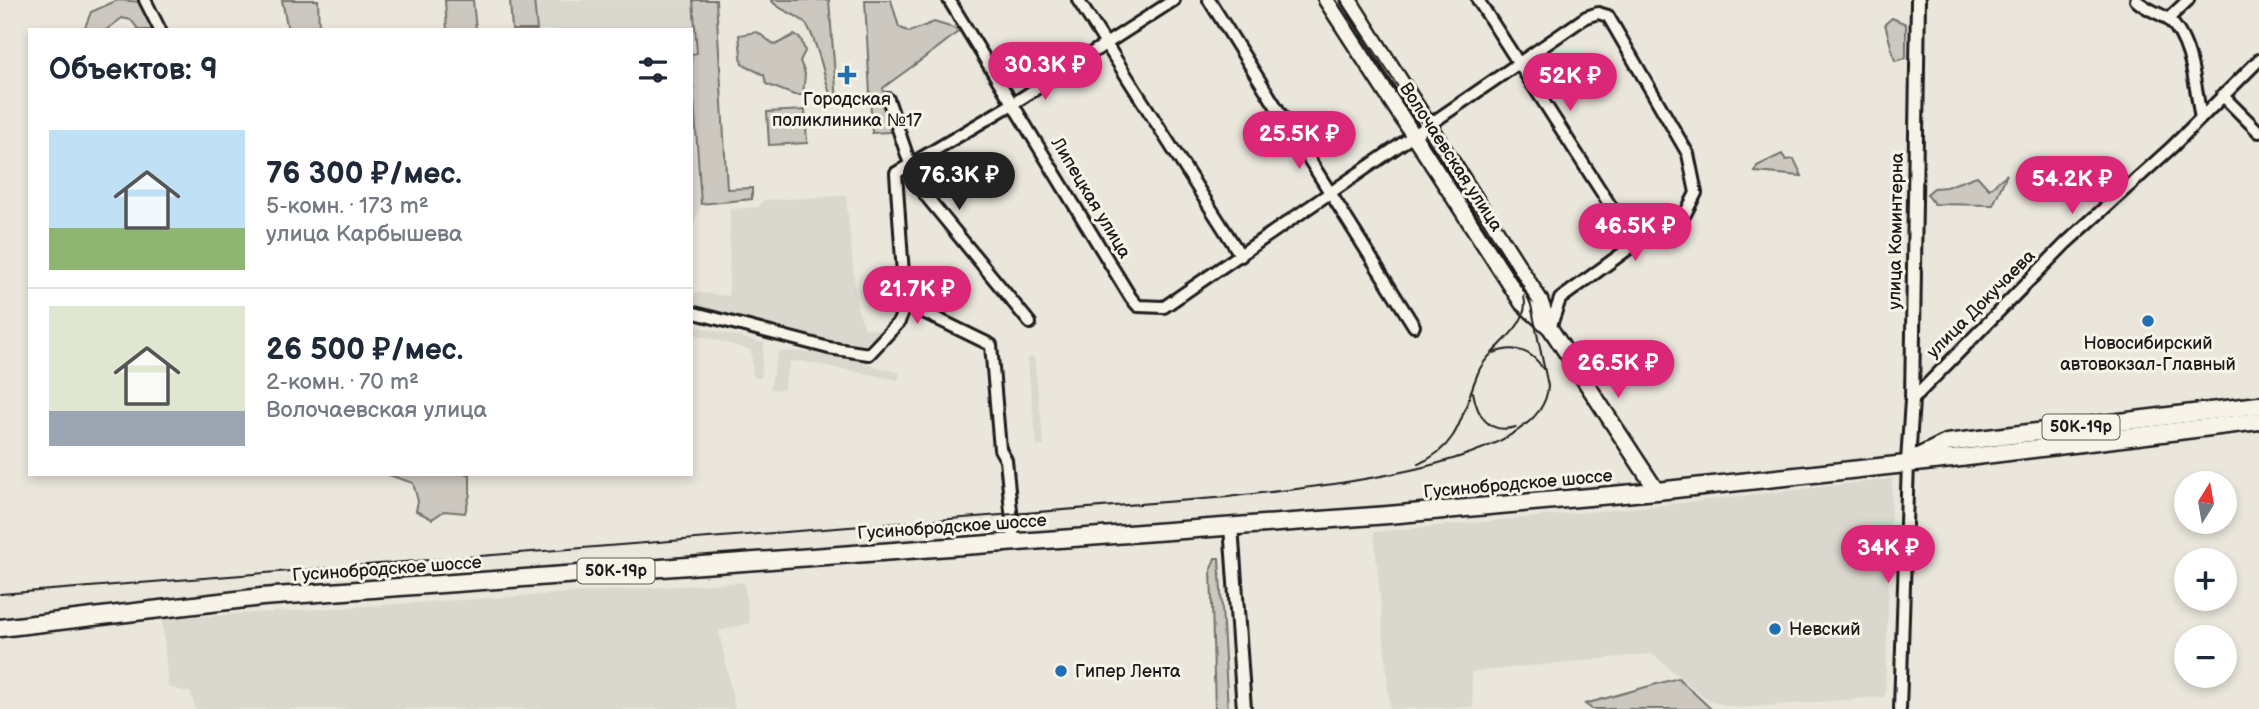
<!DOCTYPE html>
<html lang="ru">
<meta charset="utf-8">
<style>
body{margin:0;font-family:"Balsamiq Sans",sans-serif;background:#f2f2f3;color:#1f2937;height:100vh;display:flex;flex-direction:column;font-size:26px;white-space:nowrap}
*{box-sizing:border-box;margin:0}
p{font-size:23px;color:#747a83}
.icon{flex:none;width:38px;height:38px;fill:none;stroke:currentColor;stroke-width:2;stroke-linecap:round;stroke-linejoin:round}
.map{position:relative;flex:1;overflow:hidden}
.side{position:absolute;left:28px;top:28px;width:665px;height:448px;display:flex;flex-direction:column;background:#fff;border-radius:0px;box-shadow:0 4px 10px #0003}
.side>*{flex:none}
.needle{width:46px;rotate:11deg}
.fabs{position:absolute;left:2174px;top:471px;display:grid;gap:14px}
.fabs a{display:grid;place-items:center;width:63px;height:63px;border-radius:50%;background:#fff;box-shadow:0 4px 10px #0003;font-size:35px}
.price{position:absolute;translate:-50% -60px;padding:0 16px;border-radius:24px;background:#db2777;color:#fff;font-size:23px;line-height:46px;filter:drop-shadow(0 2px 4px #0008)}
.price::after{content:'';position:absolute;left:50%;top:42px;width:21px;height:16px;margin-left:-10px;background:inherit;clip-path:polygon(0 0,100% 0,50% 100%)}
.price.selected{background:#222;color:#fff}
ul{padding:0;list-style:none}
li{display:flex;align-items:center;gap:21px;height:175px;padding:0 21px}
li+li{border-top:2px solid #e0e1e3}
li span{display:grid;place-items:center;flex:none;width:196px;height:140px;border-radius:0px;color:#555}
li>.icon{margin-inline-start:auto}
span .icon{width:84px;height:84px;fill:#fffc;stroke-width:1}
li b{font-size:30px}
h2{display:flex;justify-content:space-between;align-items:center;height:84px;padding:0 21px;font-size:30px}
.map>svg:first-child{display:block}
.built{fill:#dad7ce}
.green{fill:#ccc8c0;stroke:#74726e;stroke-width:2}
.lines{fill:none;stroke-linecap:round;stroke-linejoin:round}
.minor-casing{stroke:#1c1c1c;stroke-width:16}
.tertiary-casing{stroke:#1c1c1c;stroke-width:18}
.secondary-casing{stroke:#1c1c1c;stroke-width:19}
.primary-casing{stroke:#1c1c1c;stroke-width:21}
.minor{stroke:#f7f3e8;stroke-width:10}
.tertiary{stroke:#f7f3e8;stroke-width:12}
.secondary{stroke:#f7f3e8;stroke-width:14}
.primary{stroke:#f7f3e8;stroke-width:16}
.tram{stroke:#1c1c1c;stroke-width:2}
.poi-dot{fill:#1f6fb2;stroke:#f7f3e8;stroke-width:2.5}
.labels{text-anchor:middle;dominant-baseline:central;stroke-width:6;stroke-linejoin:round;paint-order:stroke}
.shield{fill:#f7f3e8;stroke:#5e5c59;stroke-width:2}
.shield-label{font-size:16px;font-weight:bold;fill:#1c1c1c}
.poi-label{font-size:18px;fill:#1c1c1c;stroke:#f7f3e8}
.street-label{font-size:18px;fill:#1c1c1c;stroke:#f7f3e8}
</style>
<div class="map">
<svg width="2259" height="709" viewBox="0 0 2259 709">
<rect width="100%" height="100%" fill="#eae6dc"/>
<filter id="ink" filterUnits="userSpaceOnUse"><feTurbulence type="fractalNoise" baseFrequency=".0143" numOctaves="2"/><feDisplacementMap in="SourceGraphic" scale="14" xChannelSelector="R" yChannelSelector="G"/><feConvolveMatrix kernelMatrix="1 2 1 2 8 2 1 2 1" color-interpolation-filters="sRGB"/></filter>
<g filter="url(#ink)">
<g class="built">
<polygon points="534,0 693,0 697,53 691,54 691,30 537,30"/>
<polygon points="691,113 701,204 691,231"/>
<polygon points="846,196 857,308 865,328 886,330 869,350 691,309 691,292 729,296 730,209 759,207 764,200"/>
<polygon points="691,325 764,343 761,378 753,377 751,350 691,333"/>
<polygon points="801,351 857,361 900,373 898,380 801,361 790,362 783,390 770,389 778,352"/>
<polygon points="1034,357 1044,446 1037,446 1027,358"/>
<polygon points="1892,479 1885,697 1737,708 1709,701 1652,654 1471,672 1473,707 1390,709 1374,532 1672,504"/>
<polygon points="744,582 750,623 719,631 735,709 195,709 191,693 168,687 162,619"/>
</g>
<g class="green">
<polygon points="118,0 142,2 156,30 139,30 131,20 122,18 106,30 84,30 91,12"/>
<polygon points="282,0 318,0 319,30 288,30"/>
<polygon points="445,0 473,0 476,30 447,30"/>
<polygon points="510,0 534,0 537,30 512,30"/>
<polygon points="693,0 716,0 727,189 752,188 752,199 701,204 691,54 697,53"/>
<path d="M771 0H829L837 101 832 102C827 85 816 36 806 24 797 13 778 11 771 0Z"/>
<path d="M865 0H891L899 27 909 32 934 22 960 30C936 51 909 68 883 88L890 132 872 133Z"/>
<polygon points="1892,18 1906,24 1906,58 1895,61 1885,24"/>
<polygon points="757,32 775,45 794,35 801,39 805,51 800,61 805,74 803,95 794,95 766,84 764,75 742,64 739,35"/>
<polygon points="805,110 807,143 769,145 767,112"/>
<polygon points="1782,154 1786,160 1794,159 1802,176 1755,172 1757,166"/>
<polygon points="2007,174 1993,205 1934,204 1927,194 1934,188 1946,187 1977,176 1989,189"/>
<polygon points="386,474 470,474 470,494 465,513 444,511 432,519 416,511 418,501 413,483"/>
<polygon points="1215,558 1219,558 1228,709 1215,709 1211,569"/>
<polygon points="1678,678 1711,709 1592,709 1585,704"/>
</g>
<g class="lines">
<g class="minor-casing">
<g id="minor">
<polyline points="145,0 160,30"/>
<polyline points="949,0 1131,298 1138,306 1164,307 1586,17 1598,13 1608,16 1688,154 1696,193 1684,216 1635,244 1560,299 1550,328"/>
<polyline points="1078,0 1241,256"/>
<polyline points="1209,0 1414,326"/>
<polyline points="1478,0 1635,244"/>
<path d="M2136 0C2148 11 2160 13 2168 19 2193 41 2195 88 2201 118"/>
<polyline points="2168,19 2188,0"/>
<polyline points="2222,95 2259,132"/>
<polyline points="888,99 910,164 926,196 1030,323"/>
<polyline points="905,303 896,173 1014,103 1174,0"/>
<polyline points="691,312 829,348 869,354 899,322 905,303 991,345 1000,449 1006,460 1014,541"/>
<polyline points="1912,400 2066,243 2172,147 2259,60"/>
<polyline points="1900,709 1908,462"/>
</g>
</g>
<g class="tertiary-casing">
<g id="tertiary">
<polyline points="1908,462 1912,400 1918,0"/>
<polyline points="1231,526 1244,709"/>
</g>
</g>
<g class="secondary-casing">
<g id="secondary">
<polyline points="1326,0 1522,303 1549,327"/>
<polyline points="1349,0 1540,300 1550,328 1657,491"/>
</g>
</g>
<g class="primary-casing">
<g id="primary">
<polyline points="1916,458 1947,443 2259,405"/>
<polyline points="0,628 262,597 1388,515 1657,491 1952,459 2259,421"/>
</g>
</g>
<use href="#minor" class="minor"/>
<use href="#tertiary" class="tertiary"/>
<use href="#secondary" class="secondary"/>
<use href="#primary" class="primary"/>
<g class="tram">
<path d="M1494 353C1514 345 1532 350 1543 369"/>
<path d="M1473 392C1477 415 1488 435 1516 427"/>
<path d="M1418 464C1462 446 1462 410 1478 373 1488 347 1532 329 1524 296"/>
<path d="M0 594 1228 497C1293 488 1544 471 1548 386L1531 305 1523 286 1425 128 1341 0"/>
</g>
</g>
</g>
<g class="poi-dot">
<path d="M843.5 64.5h7v7h7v7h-7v7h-7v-7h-7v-7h7z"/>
<circle cx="2148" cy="321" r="7"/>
<circle cx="1775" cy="629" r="7"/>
<circle cx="1061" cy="671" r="7"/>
</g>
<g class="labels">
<g class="shield">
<rect x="2042.5" y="414.5" width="77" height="25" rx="5"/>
<rect x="577.5" y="558.5" width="77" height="25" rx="5"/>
</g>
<g class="shield-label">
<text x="2081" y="427">50К-19р</text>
<text x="616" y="571">50К-19р</text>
</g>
<g class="poi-label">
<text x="847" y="99">Городская<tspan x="847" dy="21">поликлиника №17</tspan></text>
<text x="2148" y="343">Новосибирский<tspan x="2148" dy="21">автовокзал-Главный</tspan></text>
<text x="1789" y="629" text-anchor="start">Невский</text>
<text x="1075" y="671" text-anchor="start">Гипер Лента</text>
</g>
<g class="street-label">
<text transform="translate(1451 157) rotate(57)">Волочаевская улица</text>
<text transform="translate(1091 198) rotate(59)">Липецкая улица</text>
<text transform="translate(1896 231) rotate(-89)">улица Коминтерна</text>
<text transform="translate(1981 304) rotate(-45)">улица Докучаева</text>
<text transform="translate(1518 484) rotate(-5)">Гусинобродское шоссе</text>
<text transform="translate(952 527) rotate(-4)">Гусинобродское шоссе</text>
<text transform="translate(387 569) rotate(-4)">Гусинобродское шоссе</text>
</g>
</g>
</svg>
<div class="fabs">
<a><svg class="needle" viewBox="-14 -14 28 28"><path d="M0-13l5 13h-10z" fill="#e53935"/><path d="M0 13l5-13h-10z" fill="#747a83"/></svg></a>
<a>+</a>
<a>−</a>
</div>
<b class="price" style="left:1045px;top:102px">30.3K ₽</b>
<b class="price" style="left:1570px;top:113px">52K ₽</b>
<b class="price" style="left:1299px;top:171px">25.5K ₽</b>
<b class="price selected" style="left:959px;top:212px">76.3K ₽</b>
<b class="price" style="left:2072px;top:216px">54.2K ₽</b>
<b class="price" style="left:1635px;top:263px">46.5K ₽</b>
<b class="price" style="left:917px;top:326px">21.7K ₽</b>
<b class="price" style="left:1618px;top:400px">26.5K ₽</b>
<b class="price" style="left:1888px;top:585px">34K ₽</b>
<section class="side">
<h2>Объектов: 9<svg class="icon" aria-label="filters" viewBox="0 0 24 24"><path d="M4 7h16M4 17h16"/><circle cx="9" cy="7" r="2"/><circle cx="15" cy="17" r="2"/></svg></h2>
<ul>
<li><span style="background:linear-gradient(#bfe0f5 70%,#8fb573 0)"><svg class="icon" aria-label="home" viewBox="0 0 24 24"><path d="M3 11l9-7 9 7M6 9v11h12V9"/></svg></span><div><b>76 300 ₽/мес.</b><p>5-комн. · 173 m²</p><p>улица Карбышева</p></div></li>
<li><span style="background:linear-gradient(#dfe7d0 75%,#9aa5b1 0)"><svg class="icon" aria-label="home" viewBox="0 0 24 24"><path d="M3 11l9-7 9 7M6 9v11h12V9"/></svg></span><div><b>26 500 ₽/мес.</b><p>2-комн. · 70 m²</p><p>Волочаевская улица</p></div></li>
</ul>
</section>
</div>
